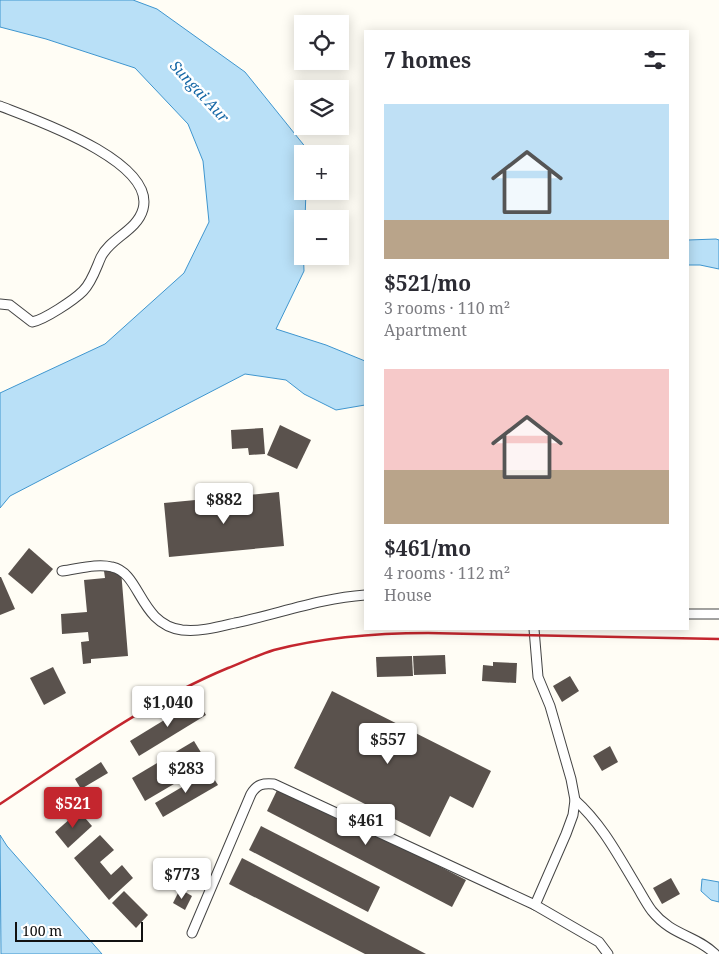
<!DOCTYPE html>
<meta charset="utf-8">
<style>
body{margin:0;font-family:"Noto Serif",serif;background:#f7f7f7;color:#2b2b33;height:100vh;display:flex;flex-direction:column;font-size:19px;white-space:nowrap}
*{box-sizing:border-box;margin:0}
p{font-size:16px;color:#7c7c81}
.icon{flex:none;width:28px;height:28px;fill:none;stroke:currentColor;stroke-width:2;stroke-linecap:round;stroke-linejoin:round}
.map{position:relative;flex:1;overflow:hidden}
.details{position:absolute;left:364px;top:30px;width:325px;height:600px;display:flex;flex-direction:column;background:#fff;border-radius:0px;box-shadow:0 2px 12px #0003}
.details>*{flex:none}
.buttons{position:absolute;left:294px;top:15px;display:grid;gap:10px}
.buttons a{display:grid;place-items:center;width:55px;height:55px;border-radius:0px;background:#fff;box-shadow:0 2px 12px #0003;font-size:25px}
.scale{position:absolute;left:15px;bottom:12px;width:128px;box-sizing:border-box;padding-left:5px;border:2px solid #111;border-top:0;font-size:14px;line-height:18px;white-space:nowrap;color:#111;-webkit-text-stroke:4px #fff;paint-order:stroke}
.price{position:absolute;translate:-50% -42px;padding:0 11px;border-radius:5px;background:#fff;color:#222;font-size:16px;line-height:32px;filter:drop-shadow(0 1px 2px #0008)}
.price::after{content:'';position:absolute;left:50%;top:30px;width:15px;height:11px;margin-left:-8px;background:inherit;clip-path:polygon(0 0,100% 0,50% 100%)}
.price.current{background:#c4262e;color:#fff}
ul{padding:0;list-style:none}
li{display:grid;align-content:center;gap:10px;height:265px;padding:0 20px}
li span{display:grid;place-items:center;height:155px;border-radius:0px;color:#555}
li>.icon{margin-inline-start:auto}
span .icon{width:90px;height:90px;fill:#fffc;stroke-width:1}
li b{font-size:21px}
h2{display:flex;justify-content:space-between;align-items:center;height:60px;padding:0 20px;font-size:21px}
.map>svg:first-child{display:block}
.water{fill:#b9e0f7;stroke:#3f96cf}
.building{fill:#5a524d}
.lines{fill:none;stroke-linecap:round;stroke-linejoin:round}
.minor-casing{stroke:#444;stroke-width:11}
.minor{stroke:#fff;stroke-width:9}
.rail{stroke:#c4262e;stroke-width:2.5}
.labels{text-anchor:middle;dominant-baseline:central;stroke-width:5;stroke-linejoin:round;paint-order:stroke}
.water-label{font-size:15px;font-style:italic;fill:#1768a6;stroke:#fff}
</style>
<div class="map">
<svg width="719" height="954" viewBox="0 0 719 954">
<rect width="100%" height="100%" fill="#fffdf5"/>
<g class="water">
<polygon points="0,0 133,0 157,9 245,72 307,149 307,154 302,154 302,191 306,191 305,219 302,219 304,271 276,329 326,345 365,361 365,405 336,410 304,394 286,380 245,374 10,496 0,508 0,393 105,344 184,273 209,222 203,161 188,124 135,68 46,39 0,27"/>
<polygon points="716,239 719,240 719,269 700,265 688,265 688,240"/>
<polygon points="0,835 7,846 102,954 1,954"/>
<polygon points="702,879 719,882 719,902 711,900 701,891"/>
</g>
<g class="building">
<polygon points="280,425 311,440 297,469 267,455"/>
<polygon points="263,428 265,454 249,455 248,448 232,449 231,430"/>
<polygon points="279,492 284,546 169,557 164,503"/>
<polygon points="29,548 53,569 32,594 8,574"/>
<polygon points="121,570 128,656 91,659 91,663 83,664 81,642 89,641 88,632 62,634 61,614 87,612 84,580 105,578 104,571"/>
<polygon points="0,577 1,577 15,609 0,615"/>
<polygon points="445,655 446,674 414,675 413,656"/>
<polygon points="412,656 413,676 377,677 376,657"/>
<polygon points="493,662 517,663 516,683 482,681 483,665 493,666"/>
<polygon points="53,667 66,693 44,705 30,678"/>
<polygon points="570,676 579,691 562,702 553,686"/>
<polygon points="332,691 491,771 473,808 450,796 430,837 294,768"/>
<polygon points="197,700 206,715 139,756 130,741"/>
<polygon points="194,741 208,764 145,801 132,778"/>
<polygon points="610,746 618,762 602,771 593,756"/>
<polygon points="101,762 108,773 81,789 75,779"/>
<polygon points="209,771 218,785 163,817 155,803"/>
<polygon points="280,784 466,880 452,907 267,811"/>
<polygon points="79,811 92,826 68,848 55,832"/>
<polygon points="261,826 380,887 368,912 249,850"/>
<polygon points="100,835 114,850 100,862 111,875 122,865 133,878 109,900 74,858"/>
<polygon points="242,858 426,954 365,954 229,884"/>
<polygon points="671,878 680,894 662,904 653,888"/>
<polygon points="180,889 192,896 185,910 173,903"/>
<polygon points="124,891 148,915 136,928 112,903"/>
</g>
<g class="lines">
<g class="minor-casing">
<g id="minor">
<path d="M0 106C33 119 156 161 143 209 137 231 110 238 101 257 96 268 92 282 83 291 74 300 44 320 32 322L10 305 0 304"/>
<path d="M62 571C78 569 97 563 112 567 141 573 139 624 182 630 200 632 218 627 235 623 278 614 321 598 365 595"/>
<polyline points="688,614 719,614"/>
<polyline points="534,629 538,677 550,706 571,779 575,800 573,815 566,834 535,905 599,942 608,954"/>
<path d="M575 800C601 823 618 855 636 885 641 893 646 903 652 911 672 936 696 935 715 954"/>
<path d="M192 933 251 794C257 784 263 783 274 784L535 905"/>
</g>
</g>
<use href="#minor" class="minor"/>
<path class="rail" d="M0 804C74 755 146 702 228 668 243 662 258 655 274 650 324 637 377 633 428 633L719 639"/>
</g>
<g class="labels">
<g class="water-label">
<text transform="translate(200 91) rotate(47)">Sungai Aur</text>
</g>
</g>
</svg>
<div class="buttons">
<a><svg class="icon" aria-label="locate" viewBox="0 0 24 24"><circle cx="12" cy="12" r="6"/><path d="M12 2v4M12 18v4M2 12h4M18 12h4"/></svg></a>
<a><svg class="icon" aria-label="layers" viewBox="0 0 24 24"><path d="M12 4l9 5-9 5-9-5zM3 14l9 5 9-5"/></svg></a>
<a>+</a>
<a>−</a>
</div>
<div class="scale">100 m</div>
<b class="price" style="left:224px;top:525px">$882</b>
<b class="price" style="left:168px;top:728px">$1,040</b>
<b class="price" style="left:388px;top:765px">$557</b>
<b class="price" style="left:186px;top:794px">$283</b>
<b class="price current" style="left:73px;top:829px">$521</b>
<b class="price" style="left:366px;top:846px">$461</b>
<b class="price" style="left:182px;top:900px">$773</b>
<section class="details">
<h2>7 homes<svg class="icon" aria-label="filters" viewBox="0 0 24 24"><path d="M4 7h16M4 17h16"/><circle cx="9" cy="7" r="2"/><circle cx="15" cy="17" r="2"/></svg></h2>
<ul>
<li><span style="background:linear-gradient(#bfe0f5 75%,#b9a48a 0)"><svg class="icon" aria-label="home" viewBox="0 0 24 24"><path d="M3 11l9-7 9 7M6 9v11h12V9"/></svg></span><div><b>$521/mo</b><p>3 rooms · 110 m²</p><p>Apartment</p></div></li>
<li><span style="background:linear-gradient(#f6c9c9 65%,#b9a48a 0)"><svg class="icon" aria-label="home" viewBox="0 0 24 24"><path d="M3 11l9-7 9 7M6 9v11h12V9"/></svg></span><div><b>$461/mo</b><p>4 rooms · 112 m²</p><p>House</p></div></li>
</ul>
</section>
</div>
